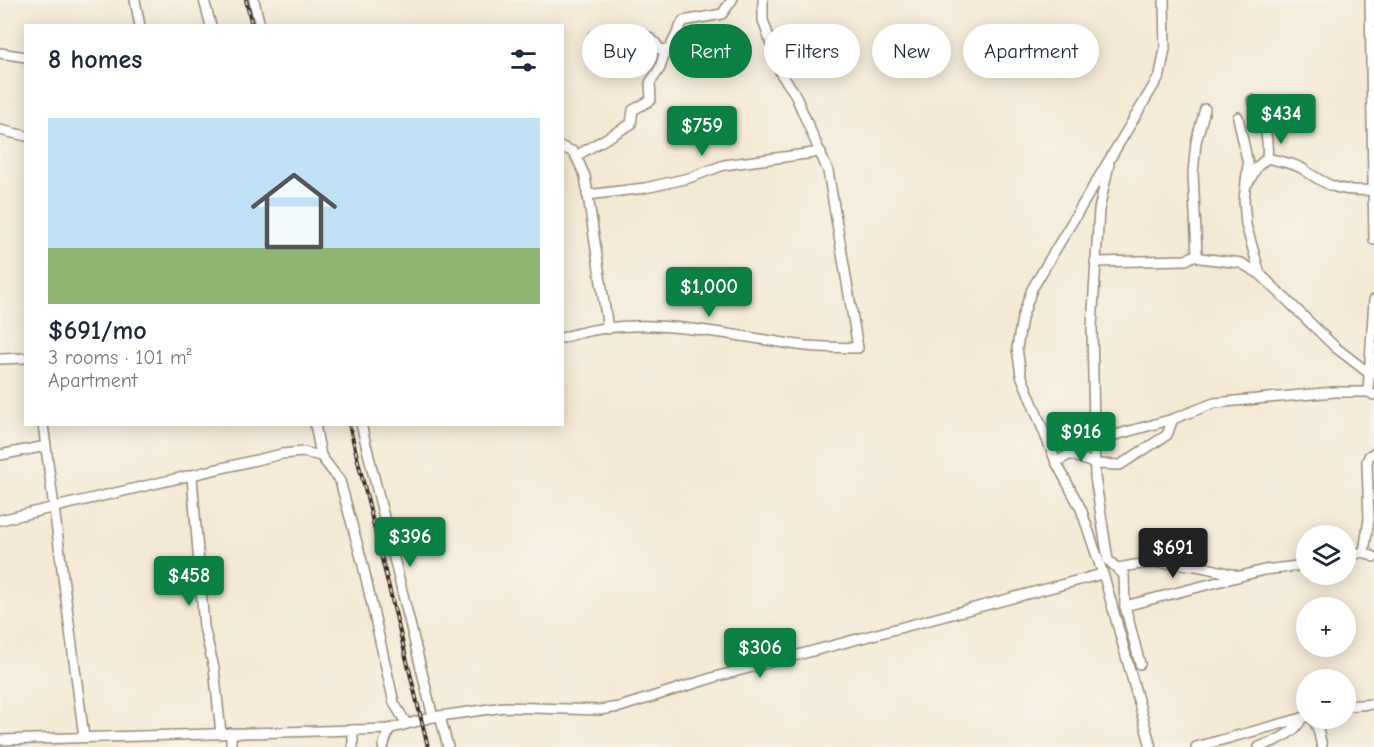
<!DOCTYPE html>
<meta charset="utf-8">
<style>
body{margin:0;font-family:"Comic Neue",sans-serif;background:#f2f2f3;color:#1f2937;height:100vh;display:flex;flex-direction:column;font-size:22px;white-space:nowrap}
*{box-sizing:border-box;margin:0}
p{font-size:20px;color:#747a83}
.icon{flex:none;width:33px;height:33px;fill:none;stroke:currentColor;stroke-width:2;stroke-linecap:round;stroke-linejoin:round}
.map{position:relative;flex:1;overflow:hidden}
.drawer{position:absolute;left:24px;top:24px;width:540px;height:402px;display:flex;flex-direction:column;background:#fff;border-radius:0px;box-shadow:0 3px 15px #0003}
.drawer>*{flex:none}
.top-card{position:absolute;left:582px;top:24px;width:570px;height:54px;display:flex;gap:12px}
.controls{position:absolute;left:1296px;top:525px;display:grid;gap:12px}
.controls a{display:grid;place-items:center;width:60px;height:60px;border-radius:50%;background:#fff;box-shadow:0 3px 15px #0003;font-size:30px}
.price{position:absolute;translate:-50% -51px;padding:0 14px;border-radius:6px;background:#0b8043;color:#fff;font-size:20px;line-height:39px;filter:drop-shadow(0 2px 3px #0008)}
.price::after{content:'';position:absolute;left:50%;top:36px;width:18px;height:14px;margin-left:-9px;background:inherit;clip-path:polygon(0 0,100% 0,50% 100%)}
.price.current{background:#222;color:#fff}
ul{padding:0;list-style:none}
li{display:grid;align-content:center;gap:12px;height:318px;padding:0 24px}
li+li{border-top:2px solid #e0e1e3}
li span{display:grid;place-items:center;height:186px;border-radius:0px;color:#555}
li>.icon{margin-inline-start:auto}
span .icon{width:108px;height:108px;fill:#fffc;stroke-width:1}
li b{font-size:26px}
h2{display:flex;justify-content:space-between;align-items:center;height:72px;padding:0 24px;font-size:26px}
.tag{padding:0 21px;border-radius:27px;background:#fff;box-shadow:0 3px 15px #0003;font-size:21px;line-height:54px}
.tag.current{background:#0b8043;color:#fff}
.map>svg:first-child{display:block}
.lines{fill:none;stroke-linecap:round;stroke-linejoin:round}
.minor-casing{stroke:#988a79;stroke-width:12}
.minor{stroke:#fff;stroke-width:9}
.rail-casing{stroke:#3b2a1e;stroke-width:4}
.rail{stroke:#f7f3e8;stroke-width:1.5;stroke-dasharray:4.5;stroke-linecap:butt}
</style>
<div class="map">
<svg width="1374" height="747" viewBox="0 0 1374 747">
<rect width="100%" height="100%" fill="#f7f3e8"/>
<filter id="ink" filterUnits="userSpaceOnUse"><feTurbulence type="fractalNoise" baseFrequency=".0167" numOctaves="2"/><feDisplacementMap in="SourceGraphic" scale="12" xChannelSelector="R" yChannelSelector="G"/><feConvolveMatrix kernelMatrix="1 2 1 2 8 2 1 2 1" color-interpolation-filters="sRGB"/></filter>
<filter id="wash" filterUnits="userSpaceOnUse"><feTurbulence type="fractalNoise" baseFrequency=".008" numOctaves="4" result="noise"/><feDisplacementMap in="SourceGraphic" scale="24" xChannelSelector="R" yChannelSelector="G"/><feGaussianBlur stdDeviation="1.35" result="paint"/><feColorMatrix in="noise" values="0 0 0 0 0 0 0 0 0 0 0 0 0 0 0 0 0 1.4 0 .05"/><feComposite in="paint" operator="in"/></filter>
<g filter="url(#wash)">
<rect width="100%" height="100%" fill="#f4e9d4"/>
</g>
<g filter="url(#ink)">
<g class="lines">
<g class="minor-casing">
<g id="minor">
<polyline points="135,0 140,26"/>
<polyline points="204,0 211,26"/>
<polyline points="254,0 260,26"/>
<polyline points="1370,0 1374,240"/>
<path d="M592 46 593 36C614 33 649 26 659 49L669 50 683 21 722 14 732 0"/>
<polyline points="0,53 26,57"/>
<polyline points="1238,117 1248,164 1244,200 1246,225 1260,274"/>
<polyline points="0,130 26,136"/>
<polyline points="562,147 574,152 585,176 608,329"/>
<polyline points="576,156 631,124 633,110 651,100 650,83 660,68 665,51"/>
<path d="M1267 158C1278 161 1294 163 1303 169 1328 187 1341 192 1372 190"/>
<polyline points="1109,164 1099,210 1092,327 1095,477 1108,560 1124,575 1125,606"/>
<path d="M1248 183 1257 167 1267 158C1269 139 1264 115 1252 100"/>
<polyline points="587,195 645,188 689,178 724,165 821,152"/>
<polyline points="1197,254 1193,173 1196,142 1205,109"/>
<polyline points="1095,262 1186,260 1197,254 1200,258 1241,263 1260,274 1335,347 1370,374"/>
<path d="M562 338C640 312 721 334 798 345 818 348 838 347 858 348L828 171 794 92 781 74 763 20V0"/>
<polyline points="0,359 26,358"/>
<polyline points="1368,392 1374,300"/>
<polyline points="43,424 84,737"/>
<polyline points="315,424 321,456"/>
<polyline points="361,424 433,717"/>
<polyline points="1374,453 1369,456 1367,462 1369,519 1364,552 1374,557"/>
<polyline points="1070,454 1095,464 1120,465 1167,435 1173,419"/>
<polyline points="0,455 46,446"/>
<polyline points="1056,462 1094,441 1173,419 1214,403 1334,392 1368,392 1374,395"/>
<polyline points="192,477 204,627 214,668 221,733"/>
<polyline points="0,520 282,454 303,452 321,456 340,481 362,561 394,703 406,723"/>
<polyline points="1346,556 1364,552"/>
<path d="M1118 568C1161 558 1197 564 1238 576"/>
<polyline points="1140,664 1125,606 1264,570 1306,565"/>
<polyline points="1346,706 1374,704"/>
<polyline points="440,716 448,747"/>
<polyline points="1312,718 1318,729 1322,747"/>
<polyline points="353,730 353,747"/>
<polyline points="231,733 231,747"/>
<polyline points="0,740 389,729 433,717 504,707 599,710 620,707 715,677 1102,574"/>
<polyline points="383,747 389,729"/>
<polyline points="1151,747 1105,580 1081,509 1056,462 1021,375 1017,348 1022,318 1032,289 1160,75 1165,49 1164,0"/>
<polyline points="1196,747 1306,717"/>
<path d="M1259 747C1275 741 1294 735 1302 718"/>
</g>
</g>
<use href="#minor" class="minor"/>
<g class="rail-casing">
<g id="rail">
<polyline points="246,0 252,26"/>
<polyline points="349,424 428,747"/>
</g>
</g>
<use href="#rail" class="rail"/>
</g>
</g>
</svg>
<div class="controls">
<a><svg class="icon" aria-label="layers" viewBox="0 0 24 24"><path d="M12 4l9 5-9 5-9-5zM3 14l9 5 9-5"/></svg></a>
<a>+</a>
<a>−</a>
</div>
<b class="price" style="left:1281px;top:145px">$434</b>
<b class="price" style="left:702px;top:157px">$759</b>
<b class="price" style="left:709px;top:318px">$1,000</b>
<b class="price" style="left:1081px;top:463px">$916</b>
<b class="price" style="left:410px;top:568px">$396</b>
<b class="price current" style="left:1173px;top:579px">$691</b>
<b class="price" style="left:189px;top:607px">$458</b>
<b class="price" style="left:760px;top:679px">$306</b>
<div class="top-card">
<a class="tag">Buy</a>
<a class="tag current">Rent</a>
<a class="tag">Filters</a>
<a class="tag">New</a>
<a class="tag">Apartment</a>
</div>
<section class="drawer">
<h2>8 homes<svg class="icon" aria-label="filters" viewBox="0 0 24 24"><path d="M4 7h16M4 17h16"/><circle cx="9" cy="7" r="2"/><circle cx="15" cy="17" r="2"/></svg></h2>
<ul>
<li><span style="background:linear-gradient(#bfe0f5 70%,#8fb573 0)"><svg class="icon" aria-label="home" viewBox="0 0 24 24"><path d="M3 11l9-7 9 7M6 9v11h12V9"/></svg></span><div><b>$691/mo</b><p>3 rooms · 101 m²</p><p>Apartment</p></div></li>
</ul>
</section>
</div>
